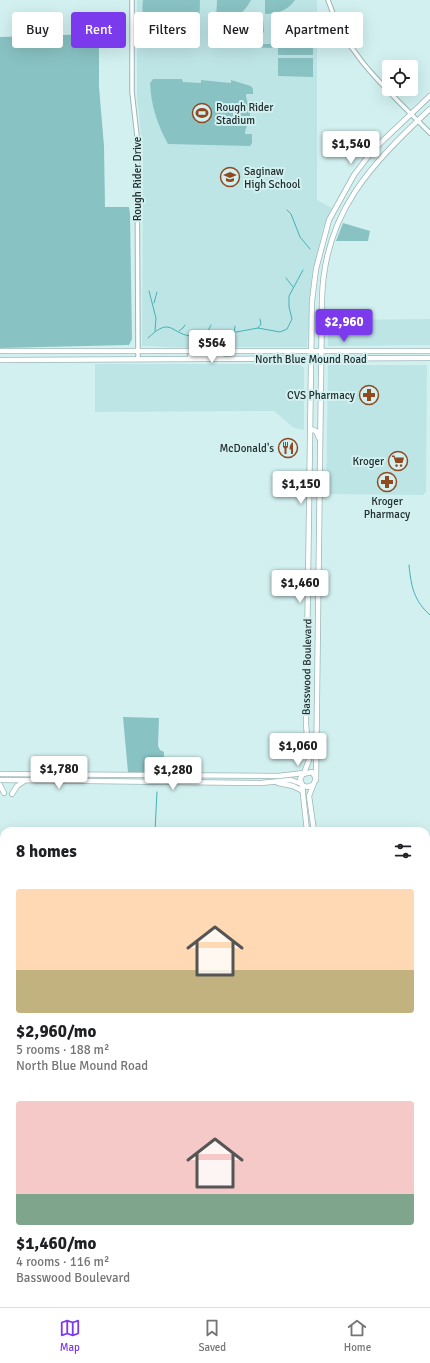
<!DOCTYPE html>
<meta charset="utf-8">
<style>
body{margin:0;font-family:Signika,sans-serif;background:#f2f2f2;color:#202124;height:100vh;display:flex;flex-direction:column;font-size:15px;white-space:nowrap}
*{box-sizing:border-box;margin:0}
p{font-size:13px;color:#757577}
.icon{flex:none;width:22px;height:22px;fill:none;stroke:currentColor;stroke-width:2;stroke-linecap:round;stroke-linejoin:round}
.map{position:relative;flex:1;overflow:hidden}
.details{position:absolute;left:0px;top:827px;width:430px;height:480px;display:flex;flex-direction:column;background:#fff;border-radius:12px 12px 0 0;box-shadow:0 4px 16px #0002}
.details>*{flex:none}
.banner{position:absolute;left:12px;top:12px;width:406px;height:36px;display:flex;gap:8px}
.tools{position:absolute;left:382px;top:60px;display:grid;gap:8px}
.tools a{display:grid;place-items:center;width:36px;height:36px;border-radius:4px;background:#fff;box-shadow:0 4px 16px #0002;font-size:20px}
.price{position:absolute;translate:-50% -34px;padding:0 9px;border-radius:4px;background:#fff;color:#222;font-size:13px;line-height:26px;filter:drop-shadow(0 1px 2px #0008)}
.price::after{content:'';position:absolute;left:50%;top:24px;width:12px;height:9px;margin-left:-6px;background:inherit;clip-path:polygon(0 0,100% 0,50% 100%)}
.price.selected{background:#7c3aed;color:#fff}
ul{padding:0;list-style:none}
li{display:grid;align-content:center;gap:8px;height:212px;padding:0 16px}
li span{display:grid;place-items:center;height:124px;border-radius:4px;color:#555}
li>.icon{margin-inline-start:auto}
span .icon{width:72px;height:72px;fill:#fffc;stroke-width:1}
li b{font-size:17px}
h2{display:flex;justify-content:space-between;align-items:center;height:48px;padding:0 16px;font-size:17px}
.pill{padding:0 14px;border-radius:4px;background:#fff;box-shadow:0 4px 16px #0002;font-size:14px;line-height:36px}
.pill.selected{background:#7c3aed;color:#fff}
.dock{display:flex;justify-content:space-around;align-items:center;height:56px;border-top:1px solid #e0e0e0;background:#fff;font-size:11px;color:#757577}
.dock a{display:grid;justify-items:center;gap:2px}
.dock .selected{color:#7c3aed}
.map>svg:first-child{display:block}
.built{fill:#bee5e6}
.green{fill:#89c2c3}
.forest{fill:url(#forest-firs)}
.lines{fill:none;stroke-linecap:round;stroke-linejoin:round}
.stream{stroke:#47b1b5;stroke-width:1}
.river{stroke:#47b1b5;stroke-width:5.5}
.minor-casing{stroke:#9bb7b8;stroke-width:5.5}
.major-casing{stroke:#9bb7b8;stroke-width:6}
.minor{stroke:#fff;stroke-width:3.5}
.major{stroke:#fff;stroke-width:4.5}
.labels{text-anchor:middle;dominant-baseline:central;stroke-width:4;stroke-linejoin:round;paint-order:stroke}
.poi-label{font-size:11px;fill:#222d2e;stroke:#d2f0f0;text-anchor:end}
.street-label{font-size:11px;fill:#222d2e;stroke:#d2f0f0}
</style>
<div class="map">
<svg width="430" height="1307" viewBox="0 0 430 1307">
<defs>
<pattern id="forest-firs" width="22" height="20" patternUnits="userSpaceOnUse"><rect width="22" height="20" fill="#89c2c3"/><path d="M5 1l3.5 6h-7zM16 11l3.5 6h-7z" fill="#709e9f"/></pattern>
</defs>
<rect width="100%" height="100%" fill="#d2f0f0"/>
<g class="built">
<polygon points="137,0 317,0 317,200 332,208 323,228 312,276 307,347 236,347 221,349 142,346 143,153 137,97"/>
<polygon points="430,319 430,345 328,346 328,320"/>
<polygon points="95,364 299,364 304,368 304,430 294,428 274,411 95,412"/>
<polygon points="328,365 427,365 426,492 423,495 326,494"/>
<polygon points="0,864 4,865 4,1194 0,1200"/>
</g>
<g class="green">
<path d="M143 0H200L199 34C193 37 186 41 179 42 155 44 139 22 143 0Z"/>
<path d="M217 0H251C244 14 232 22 216 22Z"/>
<path d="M265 0H295C288 10 278 14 265 14Z"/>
<path d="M242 19 254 25 263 19 264 32 256 39 246 38C239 33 238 26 242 19Z"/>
<polygon points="124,33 123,46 99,46 99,87 104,146 105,207 129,207 130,214 132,339 129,345 0,348 0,37"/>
<polygon points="278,36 313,37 313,55 278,55"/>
<polygon points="218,44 276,44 276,48 218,47"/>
<polygon points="278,58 313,58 313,77 278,76"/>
<path d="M153 79H182L183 82 201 83V80L231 83V80L251 86 253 89V94H246C246 102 251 107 250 116 250 123 245 127 245 134H252V143L250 146 168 144C157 124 151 105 150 83Z"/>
<polygon points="343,223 370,231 368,241 336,241"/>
<polygon points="123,717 159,718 158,746 160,750 164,752 163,773 128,772"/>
</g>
<polygon class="forest" points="4,1267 4,1303 108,1303 107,1307 0,1307 0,1271"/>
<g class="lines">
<g class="stream">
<polyline points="287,210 291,214 300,237 310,249"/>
<polyline points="286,278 293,287"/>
<polyline points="149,291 156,318 155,331"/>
<polyline points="154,303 157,292"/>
<polyline points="258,328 261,324 260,319"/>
<polyline points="179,331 183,328 185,325"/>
<polyline points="207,333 211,325"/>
<polyline points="231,333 258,328 280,332 287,329 292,319 289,307 289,296 303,270"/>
<polyline points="234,333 235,326"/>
<path d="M148 338C171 316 170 333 190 336 199 337 207 333 216 333"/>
<path d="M409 565C411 586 414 601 430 615"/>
<polyline points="155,831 157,792"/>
<polyline points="0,859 4,862"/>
<polyline points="0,1221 4,1215"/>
</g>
<polyline class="river" points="18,1303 18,1307"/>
<g class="minor-casing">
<g id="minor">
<polyline points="132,0 132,92 137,136 138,358"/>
<path d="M328 0C345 55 391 93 430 133"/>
<polyline points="426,1022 430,1020"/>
<polyline points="426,1029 430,1026"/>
</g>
</g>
<g class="major-casing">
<g id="major">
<polyline points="0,351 430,351"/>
<polyline points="190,356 222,355 226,351"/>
<polyline points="0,360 430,358"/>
<polyline points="310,429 316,431 319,438"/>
<polyline points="304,773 309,760 306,724 311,367 312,301 316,269 329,220 354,175 373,150 430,96"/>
<polyline points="0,774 278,776 304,773"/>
<polyline points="0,780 261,783 291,780 302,784"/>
<path d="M316 780 322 299C324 212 371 165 430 109"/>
<polyline points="278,783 293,786 303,791"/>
<polyline points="0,785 4,793"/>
<polyline points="302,785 307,831"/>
<polyline points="313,785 307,787 302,785 300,779 303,774 312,772 316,778 309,796 314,831"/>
<polyline points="12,794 17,786 23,782"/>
<polyline points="412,1303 412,1307"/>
<polyline points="423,1303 423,1307"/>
</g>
</g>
<use href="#minor" class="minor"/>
<use href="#major" class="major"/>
</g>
<defs>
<g id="stadium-ring" transform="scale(1)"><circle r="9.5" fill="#d2f0f0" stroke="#8f4a22" stroke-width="1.5"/><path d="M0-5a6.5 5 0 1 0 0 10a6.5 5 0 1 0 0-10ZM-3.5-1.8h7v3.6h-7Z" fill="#8f4a22"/></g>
<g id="school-ring" transform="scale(1)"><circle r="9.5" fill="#d2f0f0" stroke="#8f4a22" stroke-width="1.5"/><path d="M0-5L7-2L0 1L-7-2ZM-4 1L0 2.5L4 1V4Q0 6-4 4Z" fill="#8f4a22"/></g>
<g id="pharmacy-ring" transform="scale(1)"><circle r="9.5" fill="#d2f0f0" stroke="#8f4a22" stroke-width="1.5"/><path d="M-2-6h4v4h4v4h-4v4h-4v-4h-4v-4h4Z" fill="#8f4a22"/></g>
<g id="restaurant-ring" transform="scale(1)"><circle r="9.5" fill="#d2f0f0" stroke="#8f4a22" stroke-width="1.5"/><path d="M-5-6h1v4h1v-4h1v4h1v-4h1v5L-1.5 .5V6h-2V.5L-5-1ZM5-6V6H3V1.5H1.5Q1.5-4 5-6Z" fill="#8f4a22"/></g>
<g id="supermarket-ring" transform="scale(1)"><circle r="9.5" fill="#d2f0f0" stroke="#8f4a22" stroke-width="1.5"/><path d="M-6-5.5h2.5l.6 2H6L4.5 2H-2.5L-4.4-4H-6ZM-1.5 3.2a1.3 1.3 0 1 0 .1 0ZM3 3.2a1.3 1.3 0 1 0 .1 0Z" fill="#8f4a22"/></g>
</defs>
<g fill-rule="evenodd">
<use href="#stadium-ring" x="202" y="113"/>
<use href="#school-ring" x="230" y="177"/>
<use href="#pharmacy-ring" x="369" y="395"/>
<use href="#restaurant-ring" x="288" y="448"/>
<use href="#supermarket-ring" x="398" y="461"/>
<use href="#pharmacy-ring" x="387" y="482"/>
</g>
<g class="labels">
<g class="poi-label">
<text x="216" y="107" text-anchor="start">Rough Rider<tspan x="216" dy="13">Stadium</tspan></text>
<text x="244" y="171" text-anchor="start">Saginaw<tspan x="244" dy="13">High School</tspan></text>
<text x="355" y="395">CVS Pharmacy</text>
<text x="274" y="448">McDonald's</text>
<text x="384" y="461">Kroger</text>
<text x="387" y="501" text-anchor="middle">Kroger<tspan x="387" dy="13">Pharmacy</tspan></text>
</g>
<g class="street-label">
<text transform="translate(137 179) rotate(-90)">Rough Rider Drive</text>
<text x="311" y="359">North Blue Mound Road</text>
<text transform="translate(307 667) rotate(-89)">Basswood Boulevard</text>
</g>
</g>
</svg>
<div class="tools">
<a><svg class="icon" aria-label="locate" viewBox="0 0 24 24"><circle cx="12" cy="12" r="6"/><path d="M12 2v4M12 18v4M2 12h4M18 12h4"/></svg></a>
</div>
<b class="price" style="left:351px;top:165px">$1,540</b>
<b class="price selected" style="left:344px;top:343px">$2,960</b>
<b class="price" style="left:212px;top:364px">$564</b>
<b class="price" style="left:301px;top:505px">$1,150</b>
<b class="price" style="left:300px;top:604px">$1,460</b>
<b class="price" style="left:298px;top:767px">$1,060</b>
<b class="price" style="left:59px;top:790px">$1,780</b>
<b class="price" style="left:173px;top:791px">$1,280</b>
<div class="banner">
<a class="pill">Buy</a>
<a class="pill selected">Rent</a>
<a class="pill">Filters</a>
<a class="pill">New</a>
<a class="pill">Apartment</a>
</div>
<section class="details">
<h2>8 homes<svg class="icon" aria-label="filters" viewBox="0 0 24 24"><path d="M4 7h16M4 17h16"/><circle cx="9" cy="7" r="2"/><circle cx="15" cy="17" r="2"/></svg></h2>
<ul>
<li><span style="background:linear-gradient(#ffd9b3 65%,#c2b280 0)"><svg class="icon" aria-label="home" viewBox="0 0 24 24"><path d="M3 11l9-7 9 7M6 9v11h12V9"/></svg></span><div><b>$2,960/mo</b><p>5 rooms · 188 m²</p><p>North Blue Mound Road</p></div></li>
<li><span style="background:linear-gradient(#f6c9c9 75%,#7fa58c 0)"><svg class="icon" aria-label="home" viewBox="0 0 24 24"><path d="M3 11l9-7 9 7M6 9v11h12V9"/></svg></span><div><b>$1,460/mo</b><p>4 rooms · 116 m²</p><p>Basswood Boulevard</p></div></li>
</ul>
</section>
</div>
<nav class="dock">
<a class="selected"><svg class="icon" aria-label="map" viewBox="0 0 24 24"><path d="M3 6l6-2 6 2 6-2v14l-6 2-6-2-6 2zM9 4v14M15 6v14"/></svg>Map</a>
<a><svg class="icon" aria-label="saved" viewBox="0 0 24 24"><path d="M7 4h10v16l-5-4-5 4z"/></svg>Saved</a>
<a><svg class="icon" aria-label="home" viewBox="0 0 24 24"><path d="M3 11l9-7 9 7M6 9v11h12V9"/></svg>Home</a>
</nav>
